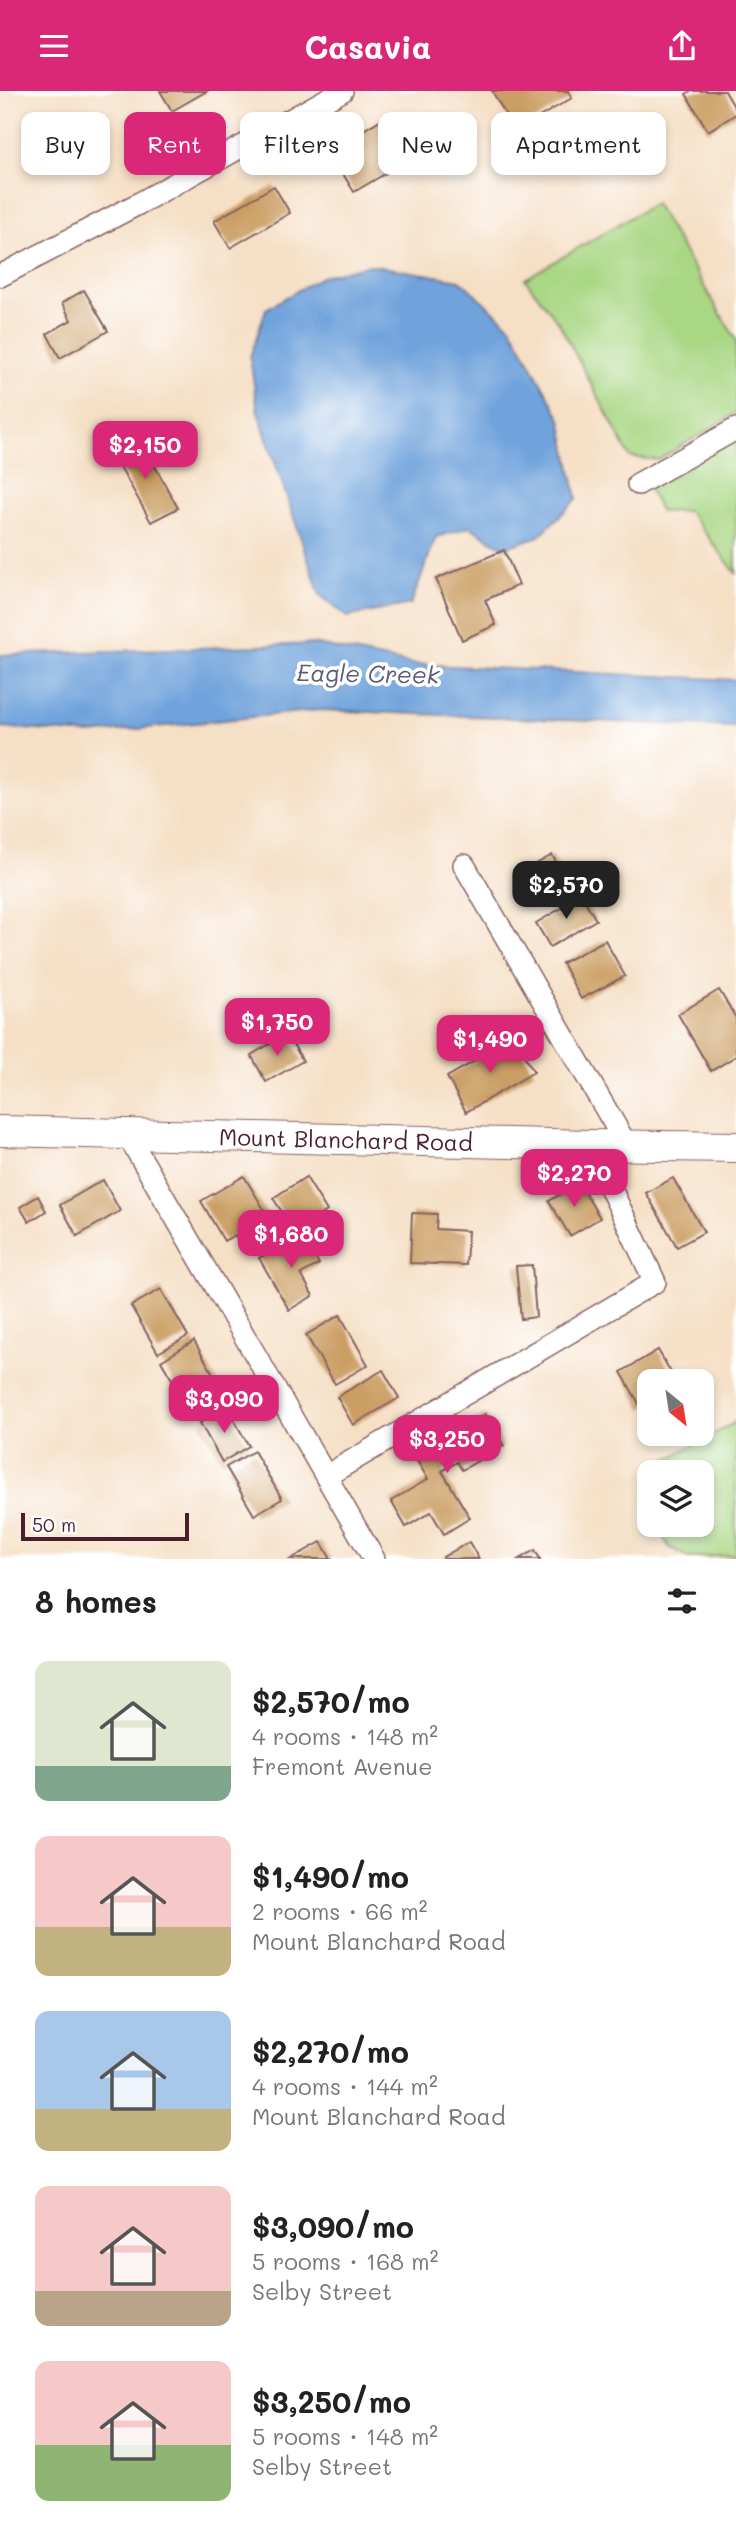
<!DOCTYPE html>
<meta charset="utf-8">
<style>
body{margin:0;font-family:Mali,sans-serif;background:#f6f6f6;color:#222;height:100vh;display:flex;flex-direction:column;font-size:26px;white-space:nowrap}
*{box-sizing:border-box;margin:0}
p{font-size:23px;color:#767676}
.icon{flex:none;width:38px;height:38px;fill:none;stroke:currentColor;stroke-width:2;stroke-linecap:round;stroke-linejoin:round}
.map{position:relative;height:1468px;overflow:hidden}
.details{display:flex;flex-direction:column;background:#fff;flex:1}
.details>*{flex:none}
.top-card{position:absolute;left:21px;top:21px;width:695px;height:63px;display:flex;gap:14px}
.needle{width:46px;rotate:150deg}
.buttons{position:absolute;left:637px;top:1278px;display:grid;gap:14px}
.buttons a{display:grid;place-items:center;width:77px;height:77px;border-radius:14px;background:#fff;box-shadow:0 4px 10px #0003;font-size:35px}
.scale{position:absolute;left:21px;bottom:18px;width:168px;box-sizing:border-box;padding-left:7px;border:4px solid #4a1f2b;border-top:0;font-size:19px;line-height:24px;white-space:nowrap;color:#4a1f2b;-webkit-text-stroke:5px #fff;paint-order:stroke}
.price{position:absolute;translate:-50% -60px;padding:0 16px;border-radius:14px;background:#db2777;color:#fff;font-size:23px;line-height:46px;filter:drop-shadow(0 2px 4px #0008)}
.price::after{content:'';position:absolute;left:50%;top:42px;width:21px;height:16px;margin-left:-10px;background:inherit;clip-path:polygon(0 0,100% 0,50% 100%)}
.price.active{background:#222;color:#fff}
ul{padding:0;list-style:none}
li{display:flex;align-items:center;gap:21px;height:175px;padding:0 35px}
li span{display:grid;place-items:center;flex:none;width:196px;height:140px;border-radius:14px;color:#555}
li>.icon{margin-inline-start:auto}
span .icon{width:84px;height:84px;fill:#fffc;stroke-width:1}
li b{font-size:30px}
h2{display:flex;justify-content:space-between;align-items:center;height:84px;padding:0 35px;font-size:30px}
.pill{padding:0 24px;border-radius:14px;background:#fff;box-shadow:0 4px 10px #0003;font-size:24px;line-height:63px}
.pill.active{background:#db2777;color:#fff}
header{display:flex;justify-content:space-between;align-items:center;height:91px;padding:0 35px;background:#db2777;color:#fff;font-size:32px;font-weight:700}
.map>svg:first-child{display:block}
.green{fill:#a9d784;stroke:#7a7b58;stroke-width:2}
.water{fill:#6fa3db;stroke:#5c6183;stroke-width:2}
.building{fill:#cb9e64}
.lines{fill:none;stroke-linecap:round;stroke-linejoin:round}
.street-casing{stroke:#866261;stroke-width:24}
.secondary-casing{stroke:#866261;stroke-width:32}
.street{stroke:#fff;stroke-width:21}
.secondary{stroke:#fff;stroke-width:30}
.labels{text-anchor:middle;dominant-baseline:central;stroke-width:7;stroke-linejoin:round;paint-order:stroke}
.street-label{font-size:23px;fill:#4a1f2b;stroke:#fff}
.water-label{font-size:24px;font-style:italic;fill:#5b5a7a;stroke:#fff}
</style>
<header><svg class="icon" aria-label="menu" viewBox="0 0 24 24"><path d="M4 6h16M4 12h16M4 18h16"/></svg>Casavia<svg class="icon" aria-label="share" viewBox="0 0 24 24"><path d="M12 15V3M7 8l5-5 5 5M5 13v7h14v-7"/></svg></header>
<div class="map">
<svg width="736" height="1468" viewBox="0 0 736 1468">
<rect width="100%" height="100%" fill="#fff"/>
<filter id="ink" filterUnits="userSpaceOnUse"><feTurbulence type="fractalNoise" baseFrequency=".0143" numOctaves="2"/><feDisplacementMap in="SourceGraphic" scale="14" xChannelSelector="R" yChannelSelector="G"/><feConvolveMatrix kernelMatrix="1 2 1 2 8 2 1 2 1" color-interpolation-filters="sRGB"/></filter>
<filter id="wash" filterUnits="userSpaceOnUse"><feTurbulence type="fractalNoise" baseFrequency=".00686" numOctaves="4" result="noise"/><feDisplacementMap in="SourceGraphic" scale="28" xChannelSelector="R" yChannelSelector="G"/><feGaussianBlur stdDeviation="1.57" result="paint"/><feColorMatrix in="noise" values="0 0 0 0 0 0 0 0 0 0 0 0 0 0 0 0 0 1.4 0 .05"/><feComposite in="paint" operator="in"/></filter>
<g filter="url(#wash)">
<rect width="100%" height="100%" fill="#f5dfc5"/>
<g class="green">
<polygon points="655,112 736,249 736,322 658,369 630,366 559,232 525,188"/>
<polygon points="736,347 736,482 688,420 661,421 648,397"/>
<polygon points="736,1331 736,1464 689,1467 669,1456 655,1433 702,1433 702,1381 651,1381 653,1376"/>
</g>
<g class="water">
<polygon points="370,174 460,189 511,236 561,328 577,408 539,445 504,457 470,436 436,446 411,513 347,526 320,504 258,321 250,266 266,218 323,185"/>
<polygon points="313,553 412,573 736,589 736,636 320,619 89,643 0,636 0,564"/>
</g>
<g id="blocks">
<g class="building">
<polygon points="160,0 207,0 172,20"/>
<polygon points="492,0 568,0 572,7 515,40"/>
<polygon points="691,0 725,0 736,19 736,23 708,40 686,3"/>
<polygon points="385,26 402,55 380,68 388,81 354,101 329,60"/>
<polygon points="274,95 290,122 230,157 214,130"/>
<polygon points="84,199 108,240 60,267 47,243 71,229 62,212"/>
<polygon points="140,348 178,417 151,431 113,363"/>
<polygon points="504,459 519,494 485,509 496,534 462,549 436,488"/>
<polygon points="552,764 570,795 540,812 522,781"/>
<polygon points="582,805 596,829 550,856 536,832"/>
<polygon points="605,849 625,885 581,908 562,872"/>
<polygon points="719,899 736,927 736,965 711,980 678,923"/>
<polygon points="287,943 303,970 266,991 251,964"/>
<polygon points="514,948 534,981 466,1021 447,986"/>
<polygon points="244,1085 268,1125 250,1136 255,1144 240,1153 235,1144 224,1150 201,1110"/>
<polygon points="306,1086 327,1120 295,1141 273,1107"/>
<polygon points="673,1087 704,1141 677,1156 646,1102"/>
<polygon points="103,1089 120,1120 77,1145 60,1114"/>
<polygon points="579,1092 600,1127 570,1145 549,1110"/>
<polygon points="38,1105 46,1120 29,1131 20,1116"/>
<polygon points="412,1122 437,1123 436,1138 468,1140 466,1174 410,1172"/>
<polygon points="302,1143 319,1173 301,1183 313,1205 289,1219 259,1167"/>
<polygon points="532,1174 536,1226 521,1228 516,1175"/>
<polygon points="161,1198 188,1245 158,1262 131,1215"/>
<polygon points="340,1224 368,1274 335,1293 306,1244"/>
<polygon points="194,1250 219,1293 186,1312 161,1270"/>
<polygon points="658,1259 676,1290 649,1290 649,1314 642,1318 621,1281"/>
<polygon points="383,1279 399,1307 353,1334 337,1306"/>
<polygon points="227,1317 249,1355 222,1371 200,1332"/>
<polygon points="485,1323 504,1355 462,1379 457,1371 442,1380 470,1427 444,1443 431,1421 406,1436 391,1410 428,1388 414,1365"/>
<polygon points="254,1360 282,1408 254,1424 226,1376"/>
<polygon points="321,1451 331,1468 291,1468"/>
<polygon points="469,1451 479,1468 444,1468 443,1466"/>
<polygon points="535,1459 540,1468 519,1468"/>
</g>
</g>
</g>
<g filter="url(#ink)">
<use href="#blocks" fill-opacity="0" stroke="#866261" stroke-width="2"/>
<g class="lines">
<g class="street-casing">
<g id="street">
<polyline points="0,185 138,113 342,0"/>
<polyline points="638,393 736,338"/>
<polyline points="464,774 626,1053"/>
<polyline points="127,1043 374,1468"/>
<polyline points="326,1385 655,1191 590,1054"/>
</g>
</g>
<g class="secondary-casing">
<g id="secondary">
<path id="s1" d="M0 1040 590 1054 736 1056"/>
</g>
</g>
<use href="#street" class="street"/>
<use href="#secondary" class="secondary"/>
</g>
</g>
<g class="labels">
<g class="street-label">
<text stroke="none"><textPath href="#s1" startOffset="346">Mount Blanchard Road</textPath></text>
</g>
<g class="water-label">
<text transform="translate(368 582) rotate(1)">Eagle Creek</text>
</g>
</g>
</svg>
<div class="buttons">
<a><svg class="needle" viewBox="-14 -14 28 28"><path d="M0-13l5 13h-10z" fill="#e53935"/><path d="M0 13l5-13h-10z" fill="#767676"/></svg></a>
<a><svg class="icon" aria-label="layers" viewBox="0 0 24 24"><path d="M12 4l9 5-9 5-9-5zM3 14l9 5 9-5"/></svg></a>
</div>
<div class="scale">50 m</div>
<b class="price" style="left:145px;top:390px">$2,150</b>
<b class="price active" style="left:566px;top:830px">$2,570</b>
<b class="price" style="left:277px;top:967px">$1,750</b>
<b class="price" style="left:490px;top:984px">$1,490</b>
<b class="price" style="left:574px;top:1118px">$2,270</b>
<b class="price" style="left:291px;top:1179px">$1,680</b>
<b class="price" style="left:224px;top:1344px">$3,090</b>
<b class="price" style="left:447px;top:1384px">$3,250</b>
<div class="top-card">
<a class="pill">Buy</a>
<a class="pill active">Rent</a>
<a class="pill">Filters</a>
<a class="pill">New</a>
<a class="pill">Apartment</a>
</div>
</div>
<section class="details">
<h2>8 homes<svg class="icon" aria-label="filters" viewBox="0 0 24 24"><path d="M4 7h16M4 17h16"/><circle cx="9" cy="7" r="2"/><circle cx="15" cy="17" r="2"/></svg></h2>
<ul>
<li><span style="background:linear-gradient(#dfe7d0 75%,#7fa58c 0)"><svg class="icon" aria-label="home" viewBox="0 0 24 24"><path d="M3 11l9-7 9 7M6 9v11h12V9"/></svg></span><div><b>$2,570/mo</b><p>4 rooms · 148 m²</p><p>Fremont Avenue</p></div></li>
<li><span style="background:linear-gradient(#f6c9c9 65%,#c2b280 0)"><svg class="icon" aria-label="home" viewBox="0 0 24 24"><path d="M3 11l9-7 9 7M6 9v11h12V9"/></svg></span><div><b>$1,490/mo</b><p>2 rooms · 66 m²</p><p>Mount Blanchard Road</p></div></li>
<li><span style="background:linear-gradient(#a9c7e8 70%,#c2b280 0)"><svg class="icon" aria-label="home" viewBox="0 0 24 24"><path d="M3 11l9-7 9 7M6 9v11h12V9"/></svg></span><div><b>$2,270/mo</b><p>4 rooms · 144 m²</p><p>Mount Blanchard Road</p></div></li>
<li><span style="background:linear-gradient(#f6c9c9 75%,#b9a48a 0)"><svg class="icon" aria-label="home" viewBox="0 0 24 24"><path d="M3 11l9-7 9 7M6 9v11h12V9"/></svg></span><div><b>$3,090/mo</b><p>5 rooms · 168 m²</p><p>Selby Street</p></div></li>
<li><span style="background:linear-gradient(#f6c9c9 60%,#8fb573 0)"><svg class="icon" aria-label="home" viewBox="0 0 24 24"><path d="M3 11l9-7 9 7M6 9v11h12V9"/></svg></span><div><b>$3,250/mo</b><p>5 rooms · 148 m²</p><p>Selby Street</p></div></li>
</ul>
</section>
